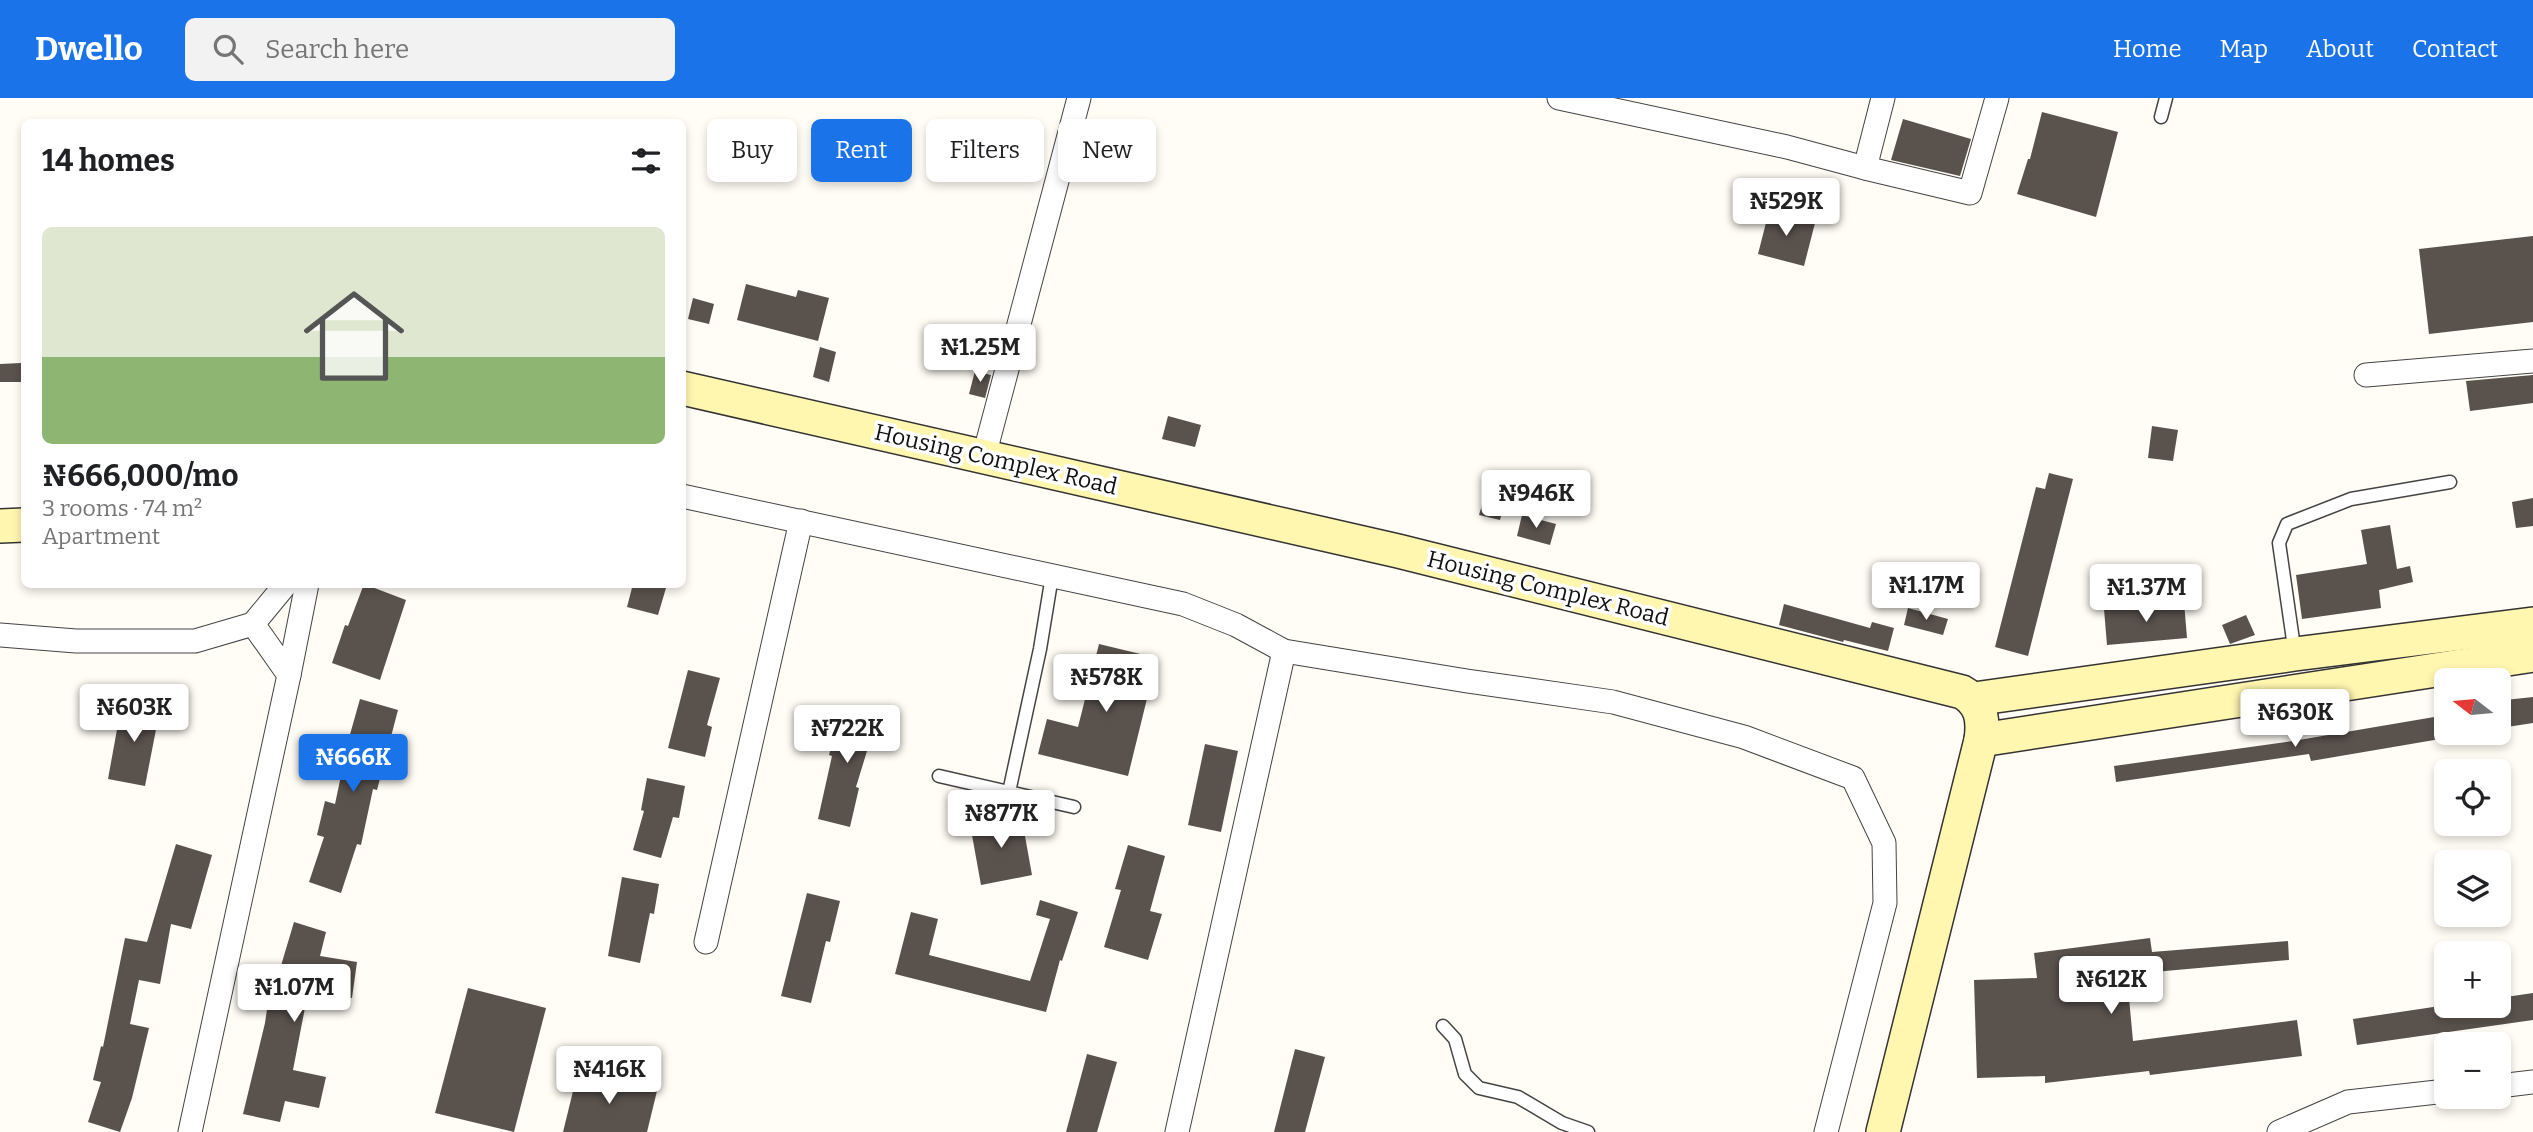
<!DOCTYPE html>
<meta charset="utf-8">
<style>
body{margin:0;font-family:Bitter,serif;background:#f2f2f2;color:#202124;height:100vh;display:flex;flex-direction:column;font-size:26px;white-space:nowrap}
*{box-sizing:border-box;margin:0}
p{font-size:23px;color:#757577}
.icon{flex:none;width:38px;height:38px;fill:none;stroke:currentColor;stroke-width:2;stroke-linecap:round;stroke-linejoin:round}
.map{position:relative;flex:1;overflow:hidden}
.details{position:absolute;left:21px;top:21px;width:665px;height:469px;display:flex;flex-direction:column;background:#fff;border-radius:10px;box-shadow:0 4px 10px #0003}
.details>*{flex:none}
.guide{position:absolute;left:707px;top:21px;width:665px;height:63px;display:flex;gap:14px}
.needle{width:46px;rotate:286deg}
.tools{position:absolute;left:2434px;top:570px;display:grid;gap:14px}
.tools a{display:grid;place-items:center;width:77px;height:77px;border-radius:10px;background:#fff;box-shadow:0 4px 10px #0003;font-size:35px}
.price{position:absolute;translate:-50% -60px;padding:0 16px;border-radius:7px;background:#fff;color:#222;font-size:23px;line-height:46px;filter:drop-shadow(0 2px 4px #0008)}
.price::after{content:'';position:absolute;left:50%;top:42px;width:21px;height:16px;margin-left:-10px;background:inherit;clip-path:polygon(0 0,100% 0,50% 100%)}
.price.current{background:#1a73e8;color:#fff}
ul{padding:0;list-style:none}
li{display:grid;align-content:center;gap:14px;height:371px;padding:0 21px}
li+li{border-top:2px solid #e0e0e0}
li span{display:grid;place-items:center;height:217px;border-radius:10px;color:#555}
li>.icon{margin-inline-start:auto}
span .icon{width:126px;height:126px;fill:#fffc;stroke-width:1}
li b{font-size:30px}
h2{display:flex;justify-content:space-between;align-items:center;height:84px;padding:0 21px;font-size:30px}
.pill{padding:0 24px;border-radius:10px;background:#fff;box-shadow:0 4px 10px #0003;font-size:24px;line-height:63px}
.pill.current{background:#1a73e8;color:#fff}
header{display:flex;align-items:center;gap:42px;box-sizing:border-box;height:98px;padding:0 35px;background:#1a73e8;color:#fff}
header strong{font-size:33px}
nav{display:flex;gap:38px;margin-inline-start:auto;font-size:24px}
.search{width:490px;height:63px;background:#f2f2f2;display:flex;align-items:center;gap:18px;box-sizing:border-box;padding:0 24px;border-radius:10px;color:#757577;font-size:26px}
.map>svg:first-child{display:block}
.building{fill:#5a524d}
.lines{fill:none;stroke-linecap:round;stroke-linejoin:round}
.lane-casing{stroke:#444;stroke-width:15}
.street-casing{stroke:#444;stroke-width:25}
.secondary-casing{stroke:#333;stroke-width:36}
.lane{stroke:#fff;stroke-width:12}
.street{stroke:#fff;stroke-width:23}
.secondary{stroke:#fff6b0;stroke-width:33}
.labels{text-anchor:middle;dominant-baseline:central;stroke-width:7;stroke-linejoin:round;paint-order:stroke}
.street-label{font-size:23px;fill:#111;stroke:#fff}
</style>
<header>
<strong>Dwello</strong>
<div class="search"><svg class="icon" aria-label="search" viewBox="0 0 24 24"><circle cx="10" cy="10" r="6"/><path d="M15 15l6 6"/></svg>Search here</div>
<nav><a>Home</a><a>Map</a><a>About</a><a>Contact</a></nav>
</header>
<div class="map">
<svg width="2533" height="1034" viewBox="0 0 2533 1034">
<rect width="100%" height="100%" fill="#fffdf5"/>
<g class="building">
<polygon points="2042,14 2118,34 2096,119 2017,96 2028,61 2030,61"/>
<polygon points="1903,21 1971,41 1960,78 1891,62"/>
<polygon points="1769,113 1815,125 1804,168 1758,156"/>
<polygon points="2533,138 2533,224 2429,236 2419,151"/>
<polygon points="746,186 796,199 798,192 829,200 818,243 737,222"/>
<polygon points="693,200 714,206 709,226 688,221"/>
<polygon points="820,249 836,254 829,284 813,279"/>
<polygon points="21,265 21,284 0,284 0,266"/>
<polygon points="975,273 991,277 985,300 969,296"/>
<polygon points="2533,277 2533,305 2470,313 2466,283"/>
<polygon points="1168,318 1201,327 1195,349 1162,341"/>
<polygon points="2152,328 2178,332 2173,363 2148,360"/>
<polygon points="2049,375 2073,381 2028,558 1995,549 2036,389 2045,391"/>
<polygon points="1485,397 1505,403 1500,422 1479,417"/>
<polygon points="2533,400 2533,428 2516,430 2512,404"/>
<polygon points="1522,417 1556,426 1550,447 1517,438"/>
<polygon points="2390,427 2397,471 2410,468 2413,484 2379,492 2381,510 2302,521 2296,477 2367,466 2361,432"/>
<polygon points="364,486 406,502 380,582 332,565 345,527 348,528"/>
<polygon points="633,486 654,486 666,490 658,517 627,509"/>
<polygon points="2184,504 2187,540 2107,547 2104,511"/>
<polygon points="1784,506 1870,530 1872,524 1894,530 1888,553 1844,542 1843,544 1779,527"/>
<polygon points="1908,510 1948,521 1943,537 1904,527"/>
<polygon points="2246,517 2255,537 2230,546 2222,527"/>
<polygon points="1099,546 1157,560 1128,678 1038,656 1047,621 1078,629"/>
<polygon points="688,572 720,580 707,627 712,629 705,659 668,650"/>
<polygon points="2533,599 2533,625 2507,629 2505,602"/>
<polygon points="360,601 398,612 377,692 373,691 361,747 357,746 341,795 309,784 324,739 317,737 325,703 335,706 349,640"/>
<polygon points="122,604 160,611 145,688 108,681"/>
<polygon points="844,607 878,617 856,689 859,690 850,729 818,721 832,658 829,657"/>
<polygon points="2446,617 2446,640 2311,663 2309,656 2116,684 2114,668 2293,643"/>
<polygon points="1205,646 1238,653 1221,734 1188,727"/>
<polygon points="647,680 685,688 679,720 673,719 661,760 633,752 644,713 641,712"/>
<polygon points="1021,716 1032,777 981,787 970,726"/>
<polygon points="176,746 212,757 191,831 171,826 160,886 139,882 130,926 149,930 132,1000 120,1034 88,1024 101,984 93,982 101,948 103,949 125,840 147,844"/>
<polygon points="1128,747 1165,758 1150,813 1162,816 1148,862 1104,849 1121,792 1115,791"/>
<polygon points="622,779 659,786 654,816 650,815 640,865 608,858"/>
<polygon points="807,795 840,803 830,844 826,843 811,905 781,898"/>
<polygon points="1040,802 1078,814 1062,863 1060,862 1046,914 895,876 911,814 938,821 929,857 1030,883 1050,821 1036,817"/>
<polygon points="294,824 326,834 320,858 357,864 352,900 308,894 293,972 326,979 319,1010 285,1003 280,1024 243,1016 265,925 273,870 280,871"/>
<polygon points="2150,840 2152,854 2288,843 2289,862 2154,874 2155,886 2128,889 2133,943 2297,922 2302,958 2150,977 2149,973 2045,985 2045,978 1977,980 1974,882 2037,880 2034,855"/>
<polygon points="468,890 546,910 514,1034 435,1015"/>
<polygon points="2533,895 2533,922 2357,947 2353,921 2440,908 2499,908 2499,900"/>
<polygon points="1295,951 1325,959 1305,1034 1274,1034"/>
<polygon points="1087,956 1117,964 1097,1034 1066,1034"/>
<polygon points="578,973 657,993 647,1034 563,1034"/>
</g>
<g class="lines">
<g class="lane-casing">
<g id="lane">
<polyline points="2161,19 2166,0"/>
<polyline points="2295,556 2279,445 2287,426 2351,401 2450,384"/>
<polyline points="939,678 1074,709"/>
<polyline points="1009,694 1040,551 1052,478"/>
<polyline points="1443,928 1455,941 1465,976 1479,990 1518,999 1562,1025 1588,1034"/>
</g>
</g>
<g class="street-casing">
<g id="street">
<polyline points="1559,0 1787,49 1865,70"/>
<polyline points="1883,0 1865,70 1970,95 1997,0"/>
<polyline points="2366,277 2533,263"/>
<polyline points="984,358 1079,0"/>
<polyline points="682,398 1183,506 1236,527 1284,553 1467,583 1613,604 1744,639 1853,680 1884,745 1885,805 1826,1034"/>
<polyline points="0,537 76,543 195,543 253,526 286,486"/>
<polyline points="289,577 307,486"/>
<polyline points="706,844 801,423"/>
<polyline points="2499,988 2533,984"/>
<polyline points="190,1034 289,577 253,526"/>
<polyline points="1177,1034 1284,553"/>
<polyline points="2279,1034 2348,1004 2446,993"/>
</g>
</g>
<g class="secondary-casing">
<g id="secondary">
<path d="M682 290 1398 453 1962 594C1981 605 1984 621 1981 642L1883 1034"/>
<polyline points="0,428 24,427"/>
<polyline points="1974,601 2295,556 2533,526"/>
<polyline points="1981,642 2533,557"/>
</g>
</g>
<use href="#lane" class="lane"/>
<use href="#street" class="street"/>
<use href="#secondary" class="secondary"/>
</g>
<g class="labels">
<g class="street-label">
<text transform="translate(996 361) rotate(13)">Housing Complex Road</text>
<text transform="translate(1548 490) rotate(14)">Housing Complex Road</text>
</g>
</g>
</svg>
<div class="tools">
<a><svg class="needle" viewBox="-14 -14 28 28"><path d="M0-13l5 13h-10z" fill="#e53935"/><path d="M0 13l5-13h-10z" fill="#757577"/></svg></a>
<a><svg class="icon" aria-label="locate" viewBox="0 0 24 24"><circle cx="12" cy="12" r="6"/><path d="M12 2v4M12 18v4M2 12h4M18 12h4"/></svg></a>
<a><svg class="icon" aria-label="layers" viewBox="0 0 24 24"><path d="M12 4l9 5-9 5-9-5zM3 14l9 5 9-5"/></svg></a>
<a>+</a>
<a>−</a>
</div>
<b class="price" style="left:1786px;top:140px">₦529K</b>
<b class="price" style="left:980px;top:286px">₦1.25M</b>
<b class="price" style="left:1536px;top:432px">₦946K</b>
<b class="price" style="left:1926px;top:524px">₦1.17M</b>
<b class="price" style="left:2146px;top:526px">₦1.37M</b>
<b class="price" style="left:1106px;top:616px">₦578K</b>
<b class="price" style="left:134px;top:646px">₦603K</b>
<b class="price" style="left:2295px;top:651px">₦630K</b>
<b class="price" style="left:847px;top:667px">₦722K</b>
<b class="price current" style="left:353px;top:696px">₦666K</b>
<b class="price" style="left:1001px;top:752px">₦877K</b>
<b class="price" style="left:2111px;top:918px">₦612K</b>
<b class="price" style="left:294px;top:926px">₦1.07M</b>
<b class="price" style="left:609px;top:1008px">₦416K</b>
<div class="guide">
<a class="pill">Buy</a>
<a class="pill current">Rent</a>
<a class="pill">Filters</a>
<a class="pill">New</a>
</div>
<section class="details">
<h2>14 homes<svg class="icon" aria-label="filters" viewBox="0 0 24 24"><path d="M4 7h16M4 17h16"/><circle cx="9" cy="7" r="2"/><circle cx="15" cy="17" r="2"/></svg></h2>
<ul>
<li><span style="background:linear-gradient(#dfe7d0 60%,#8fb573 0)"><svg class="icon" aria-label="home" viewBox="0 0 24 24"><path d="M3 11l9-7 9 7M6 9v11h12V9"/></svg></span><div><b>₦666,000/mo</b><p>3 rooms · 74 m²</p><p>Apartment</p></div></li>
</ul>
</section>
</div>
